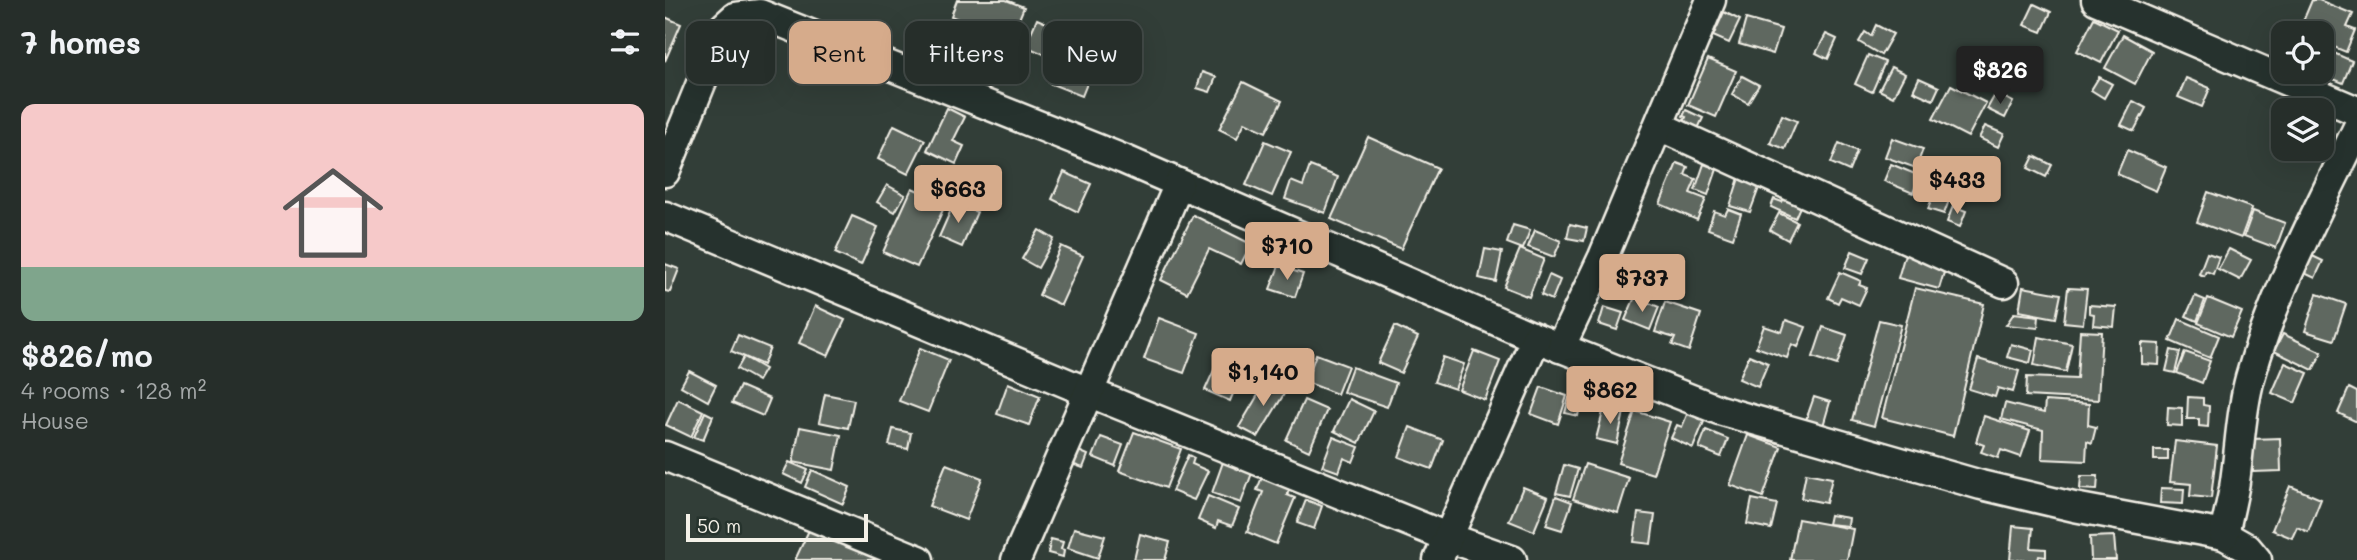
<!DOCTYPE html>
<meta charset="utf-8">
<style>
body{margin:0;font-family:Mali,sans-serif;background:#2e3632;color:#f1f3f6;height:100vh;display:flex;flex-direction:column;font-size:26px;white-space:nowrap}
*{box-sizing:border-box;margin:0}
p{font-size:23px;color:#a4a8a8}
.icon{flex:none;width:38px;height:38px;fill:none;stroke:currentColor;stroke-width:2;stroke-linecap:round;stroke-linejoin:round}
.map{position:relative;flex:1;overflow:hidden}
.side{display:flex;flex-direction:column;background:#262e2a;width:665px}
.side>*{flex:none}
.banner{position:absolute;left:21px;top:21px;width:665px;height:63px;display:flex;gap:14px}
.fabs{position:absolute;left:1606px;top:21px;display:grid;gap:14px}
.fabs a{display:grid;place-items:center;width:63px;height:63px;border-radius:14px;background:#262e2a;box-shadow:0 7px 28px #0002,0 0 0 2px #424a47;font-size:35px}
.scale{position:absolute;left:21px;bottom:18px;width:182px;box-sizing:border-box;padding-left:7px;border:4px solid #f4f1e8;border-top:0;font-size:19px;line-height:24px;white-space:nowrap;color:#f4f1e8;-webkit-text-stroke:5px #26332d;paint-order:stroke}
.price{position:absolute;translate:-50% -60px;padding:0 16px;border-radius:7px;background:#d6ab8b;color:#111;font-size:23px;line-height:46px;filter:drop-shadow(0 2px 4px #0008)}
.price::after{content:'';position:absolute;left:50%;top:42px;width:21px;height:16px;margin-left:-10px;background:inherit;clip-path:polygon(0 0,100% 0,50% 100%)}
.price.selected{background:#222;color:#fff}
ul{padding:0;list-style:none}
li{display:grid;align-content:center;gap:14px;height:371px;padding:0 21px}
li+li{border-top:2px solid #424a47}
li span{display:grid;place-items:center;height:217px;border-radius:14px;color:#555}
li>.icon{margin-inline-start:auto}
span .icon{width:126px;height:126px;fill:#fffc;stroke-width:1}
li b{font-size:30px}
h2{display:flex;justify-content:space-between;align-items:center;height:84px;padding:0 21px;font-size:30px}
.tag{padding:0 24px;border-radius:14px;background:#262e2a;box-shadow:0 7px 28px #0002,0 0 0 2px #424a47;font-size:24px;line-height:63px}
.tag.selected{background:#d6ab8b;color:#111}
main{display:flex;flex:1;min-height:0}
.map>svg:first-child{display:block}
.building{fill:#5f6861;stroke:#f4f1e8;stroke-width:2}
.lines{fill:none;stroke-linecap:round;stroke-linejoin:round}
.minor-casing{stroke:#f4f1e8;stroke-width:33}
.minor{stroke:#26332d;stroke-width:28}
</style>
<main>
<section class="side">
<h2>7 homes<svg class="icon" aria-label="filters" viewBox="0 0 24 24"><path d="M4 7h16M4 17h16"/><circle cx="9" cy="7" r="2"/><circle cx="15" cy="17" r="2"/></svg></h2>
<ul>
<li><span style="background:linear-gradient(#f6c9c9 75%,#7fa58c 0)"><svg class="icon" aria-label="home" viewBox="0 0 24 24"><path d="M3 11l9-7 9 7M6 9v11h12V9"/></svg></span><div><b>$826/mo</b><p>4 rooms · 128 m²</p><p>House</p></div></li>
</ul>
</section>
<div class="map">
<svg width="1692" height="560" viewBox="0 0 1692 560">
<rect width="100%" height="100%" fill="#323e38"/>
<filter id="ink" filterUnits="userSpaceOnUse"><feTurbulence type="fractalNoise" baseFrequency=".0143" numOctaves="2"/><feDisplacementMap in="SourceGraphic" scale="14" xChannelSelector="R" yChannelSelector="G"/><feConvolveMatrix kernelMatrix="1 2 1 2 8 2 1 2 1" color-interpolation-filters="sRGB"/></filter>
<g filter="url(#ink)">
<g class="building">
<polygon points="292,0 341,0 359,7 342,48 309,35 312,27 286,16"/>
<polygon points="1647,0 1654,0 1688,14 1682,27 1690,30 1681,52 1657,42 1657,33 1633,33"/>
<polygon points="1369,4 1386,12 1377,32 1359,25"/>
<polygon points="1059,12 1075,20 1064,43 1048,36"/>
<polygon points="0,17 16,24 0,61"/>
<polygon points="1429,18 1453,30 1436,63 1412,51"/>
<polygon points="372,19 400,31 388,58 360,46"/>
<polygon points="1081,19 1116,29 1108,54 1074,44"/>
<polygon points="1211,25 1228,34 1216,55 1194,42 1200,32 1206,36"/>
<polygon points="1161,34 1172,39 1163,59 1151,53"/>
<polygon points="1458,35 1487,51 1470,84 1440,68"/>
<polygon points="398,49 431,61 417,96 384,83"/>
<polygon points="1662,50 1687,61 1678,83 1652,72 1657,72 1657,60"/>
<polygon points="1203,55 1220,62 1207,92 1190,84"/>
<polygon points="1043,59 1071,71 1051,117 1023,105"/>
<polygon points="1226,67 1240,74 1228,97 1214,90"/>
<polygon points="537,72 551,77 545,92 532,88"/>
<polygon points="1077,76 1094,85 1083,103 1067,94"/>
<polygon points="1434,77 1447,84 1439,98 1426,90"/>
<polygon points="1254,78 1274,87 1268,100 1248,91"/>
<polygon points="1521,78 1545,88 1537,107 1513,97"/>
<polygon points="578,82 617,101 601,132 580,122 572,138 554,129"/>
<polygon points="1286,85 1321,103 1303,137 1268,119"/>
<polygon points="1331,93 1348,102 1340,118 1322,109"/>
<polygon points="1468,101 1481,108 1469,131 1456,125"/>
<polygon points="282,108 300,117 288,141 299,146 291,164 262,150"/>
<polygon points="1021,110 1038,118 1031,133 1017,126 1021,117 1018,116"/>
<polygon points="1117,115 1132,121 1120,149 1105,143"/>
<polygon points="229,125 260,140 243,174 213,159"/>
<polygon points="1320,126 1339,134 1333,147 1314,138"/>
<polygon points="703,137 773,168 736,249 666,219"/>
<polygon points="1227,138 1258,149 1251,168 1220,157"/>
<polygon points="600,141 626,152 607,196 581,185"/>
<polygon points="1174,143 1192,151 1184,171 1166,163"/>
<polygon points="1462,150 1501,167 1491,191 1452,174"/>
<polygon points="1369,156 1387,165 1381,177 1363,168"/>
<polygon points="1012,163 1023,167 1020,175 1031,179 1025,193 1041,199 1032,220 995,204"/>
<polygon points="1039,164 1052,169 1043,195 1030,190"/>
<polygon points="1226,164 1255,176 1248,193 1219,181"/>
<polygon points="645,166 673,177 660,213 620,199 626,181 638,186"/>
<polygon points="399,172 426,184 413,212 387,199"/>
<polygon points="1074,178 1095,185 1085,212 1065,206"/>
<polygon points="281,179 293,185 285,200 273,195"/>
<polygon points="222,185 240,195 230,212 212,202"/>
<polygon points="247,188 281,203 252,267 218,252"/>
<polygon points="1270,190 1286,195 1279,214 1263,209"/>
<polygon points="1543,192 1587,208 1576,238 1532,222"/>
<polygon points="1122,193 1138,200 1130,218 1106,207 1109,199 1117,202"/>
<polygon points="289,203 312,212 297,247 274,237"/>
<polygon points="1288,206 1301,211 1295,227 1282,222"/>
<polygon points="1063,209 1076,214 1068,238 1043,229 1049,211 1060,215"/>
<polygon points="1588,211 1620,223 1611,248 1579,236"/>
<polygon points="1114,213 1132,222 1123,240 1105,230"/>
<polygon points="528,215 586,244 576,264 544,249 522,293 496,280"/>
<polygon points="187,216 213,227 196,265 170,253"/>
<polygon points="905,224 922,228 919,241 902,238"/>
<polygon points="848,225 865,230 858,249 842,243"/>
<polygon points="374,230 389,239 373,268 357,259"/>
<polygon points="870,230 896,241 889,257 863,247"/>
<polygon points="396,246 418,256 396,305 374,295"/>
<polygon points="1242,247 1283,259 1274,289 1233,278"/>
<polygon points="820,249 837,252 831,282 814,278"/>
<polygon points="855,249 879,259 864,297 839,287"/>
<polygon points="1564,249 1586,260 1575,280 1553,269"/>
<polygon points="1187,251 1204,258 1197,274 1180,268"/>
<polygon points="1542,253 1554,257 1548,274 1541,271 1539,276 1534,274"/>
<polygon points="1641,253 1658,261 1650,278 1633,270"/>
<polygon points="0,264 14,269 5,292 0,291"/>
<polygon points="614,266 638,274 630,297 605,289"/>
<polygon points="952,269 975,278 966,298 944,288"/>
<polygon points="1175,272 1196,281 1194,285 1202,288 1194,305 1176,297 1173,303 1163,298"/>
<polygon points="884,275 895,280 887,300 876,295"/>
<polygon points="1358,287 1396,294 1391,318 1354,311"/>
<polygon points="1250,288 1319,304 1288,436 1217,418"/>
<polygon points="1403,288 1422,289 1418,324 1399,322"/>
<polygon points="1652,294 1681,304 1669,340 1640,331"/>
<polygon points="1530,296 1540,300 1532,321 1521,316"/>
<polygon points="970,297 994,307 985,330 960,320"/>
<polygon points="1543,298 1577,312 1566,337 1533,323"/>
<polygon points="1000,302 1036,314 1024,351 1007,345 1010,338 990,332"/>
<polygon points="1424,305 1451,307 1449,327 1428,325 1429,314 1424,313"/>
<polygon points="150,306 180,320 163,356 134,343"/>
<polygon points="939,307 958,313 952,330 934,324"/>
<polygon points="1349,313 1374,316 1373,328 1341,325"/>
<polygon points="494,318 534,333 519,373 479,359"/>
<polygon points="1514,319 1554,336 1545,358 1505,341"/>
<polygon points="1121,320 1141,327 1133,347 1127,344 1122,358 1091,347 1099,326 1117,332"/>
<polygon points="1214,320 1236,325 1209,426 1187,420"/>
<polygon points="730,326 753,337 736,373 713,363"/>
<polygon points="1158,327 1182,335 1172,365 1148,357"/>
<polygon points="1415,331 1437,332 1433,400 1361,396 1362,377 1412,379"/>
<polygon points="1618,334 1657,352 1648,370 1609,351"/>
<polygon points="73,335 105,348 98,365 66,351"/>
<polygon points="1374,337 1407,344 1401,372 1369,365"/>
<polygon points="1477,343 1495,344 1494,365 1477,364"/>
<polygon points="1346,344 1368,350 1365,363 1342,357"/>
<polygon points="255,348 284,360 263,412 234,401"/>
<polygon points="558,350 582,361 565,401 540,390"/>
<polygon points="1506,350 1515,352 1510,373 1501,371"/>
<polygon points="809,351 835,361 820,400 794,390"/>
<polygon points="1520,352 1545,361 1537,383 1512,373"/>
<polygon points="651,354 683,366 672,394 641,382"/>
<polygon points="1084,355 1103,363 1093,387 1074,379"/>
<polygon points="79,357 100,369 93,381 72,369"/>
<polygon points="778,357 799,364 790,389 769,382"/>
<polygon points="1313,359 1354,371 1348,392 1333,388 1330,397 1304,389"/>
<polygon points="1620,363 1643,373 1630,403 1607,393"/>
<polygon points="687,367 731,383 722,407 678,392"/>
<polygon points="24,371 51,385 43,401 16,386"/>
<polygon points="603,378 622,389 593,437 574,427"/>
<polygon points="343,383 375,396 364,425 332,414"/>
<polygon points="75,386 105,399 98,416 67,403"/>
<polygon points="876,387 902,396 893,424 866,414"/>
<polygon points="1684,388 1692,392 1692,422 1673,413"/>
<polygon points="160,394 189,400 183,428 154,422"/>
<polygon points="1149,397 1165,402 1158,426 1141,420"/>
<polygon points="1523,397 1538,398 1538,405 1544,406 1543,427 1534,426 1534,419 1522,419"/>
<polygon points="904,398 916,402 913,416 900,413"/>
<polygon points="13,399 38,411 26,437 1,425"/>
<polygon points="684,399 709,411 694,443 669,431"/>
<polygon points="639,400 662,410 644,451 621,440"/>
<polygon points="1380,401 1424,404 1423,425 1431,427 1427,443 1422,441 1421,461 1377,459 1378,430 1336,419 1340,403 1379,413"/>
<polygon points="1026,405 1043,412 1028,448 1006,438 1012,425 1017,427"/>
<polygon points="1503,407 1517,408 1517,426 1502,425"/>
<polygon points="939,408 959,412 952,444 931,439"/>
<polygon points="970,411 1005,422 988,474 953,463"/>
<polygon points="40,412 48,416 38,440 29,437"/>
<polygon points="1319,416 1365,431 1356,457 1336,450 1333,458 1316,452 1319,445 1311,442"/>
<polygon points="135,427 176,435 169,470 128,462"/>
<polygon points="745,427 778,440 767,469 734,457"/>
<polygon points="228,429 246,433 243,449 224,445"/>
<polygon points="1041,430 1063,439 1056,457 1034,448"/>
<polygon points="469,432 516,449 501,488 454,471"/>
<polygon points="1083,435 1116,447 1098,497 1065,485"/>
<polygon points="436,437 458,445 450,466 428,457"/>
<polygon points="668,437 694,447 688,462 679,458 674,472 657,466"/>
<polygon points="1615,438 1616,471 1588,472 1587,439"/>
<polygon points="1510,441 1552,446 1546,498 1525,496 1526,484 1505,482"/>
<polygon points="409,449 423,455 418,468 404,463"/>
<rect x="1489" y="450" width="14" height="10"/>
<polygon points="523,455 529,458 527,464 543,471 529,500 507,491"/>
<polygon points="124,462 143,470 137,483 118,474"/>
<polygon points="558,462 587,473 576,503 547,493"/>
<polygon points="281,464 317,478 301,520 264,506"/>
<polygon points="920,464 964,478 953,513 908,499"/>
<polygon points="899,465 913,469 905,496 891,493"/>
<polygon points="147,470 185,487 178,504 140,487"/>
<polygon points="599,472 627,484 622,495 630,498 611,544 582,532 598,492 592,490"/>
<polygon points="1141,473 1167,478 1161,503 1136,498"/>
<polygon points="1416,476 1433,476 1432,490 1415,489"/>
<polygon points="1625,486 1656,499 1643,532 1632,527 1627,538 1607,530"/>
<polygon points="858,487 883,497 869,531 844,521"/>
<polygon points="1496,488 1519,489 1518,504 1495,503"/>
<polygon points="543,496 574,509 567,526 553,521 551,528 533,520"/>
<polygon points="891,496 907,502 897,530 881,525"/>
<polygon points="1087,499 1112,504 1106,529 1082,524"/>
<polygon points="641,500 657,506 649,529 632,523"/>
<polygon points="973,513 990,515 986,544 969,542"/>
<polygon points="151,515 217,544 210,560 130,560"/>
<polygon points="1165,515 1184,518 1183,526 1163,524"/>
<polygon points="1133,519 1188,529 1182,560 1125,560"/>
<polygon points="1348,526 1368,528 1366,548 1381,549 1381,557 1374,556 1373,560 1345,560"/>
<polygon points="409,528 440,536 433,558 403,548"/>
<polygon points="475,534 505,542 500,560 469,560"/>
<polygon points="1449,536 1451,560 1426,560 1425,537"/>
<polygon points="386,539 398,542 396,549 399,550 398,557 383,553"/>
</g>
<g class="lines">
<g class="minor-casing">
<g id="minor">
<polyline points="1431,0 1692,111"/>
<polyline points="994,126 1339,283"/>
<polyline points="0,172 59,27 70,17 95,14 458,159 871,338 1054,410 1316,485 1409,507 1559,535 1582,548 1592,560"/>
<polyline points="0,216 423,392 782,537 847,560"/>
<polyline points="895,348 938,257 1046,0"/>
<polyline points="0,456 254,560"/>
<path d="M1559 535C1562 520 1566 504 1569 488 1575 451 1575 414 1585 378 1609 291 1653 211 1692 129"/>
<polyline points="351,560 514,184"/>
<polyline points="773,560 871,338"/>
</g>
</g>
<use href="#minor" class="minor"/>
</g>
</g>
</svg>
<div class="fabs">
<a><svg class="icon" aria-label="locate" viewBox="0 0 24 24"><circle cx="12" cy="12" r="6"/><path d="M12 2v4M12 18v4M2 12h4M18 12h4"/></svg></a>
<a><svg class="icon" aria-label="layers" viewBox="0 0 24 24"><path d="M12 4l9 5-9 5-9-5zM3 14l9 5 9-5"/></svg></a>
</div>
<div class="scale">50 m</div>
<b class="price selected" style="left:1335px;top:106px">$826</b>
<b class="price" style="left:1292px;top:216px">$433</b>
<b class="price" style="left:293px;top:225px">$663</b>
<b class="price" style="left:622px;top:282px">$710</b>
<b class="price" style="left:977px;top:314px">$737</b>
<b class="price" style="left:598px;top:408px">$1,140</b>
<b class="price" style="left:945px;top:426px">$862</b>
<div class="banner">
<a class="tag">Buy</a>
<a class="tag selected">Rent</a>
<a class="tag">Filters</a>
<a class="tag">New</a>
</div>
</div>
</main>
